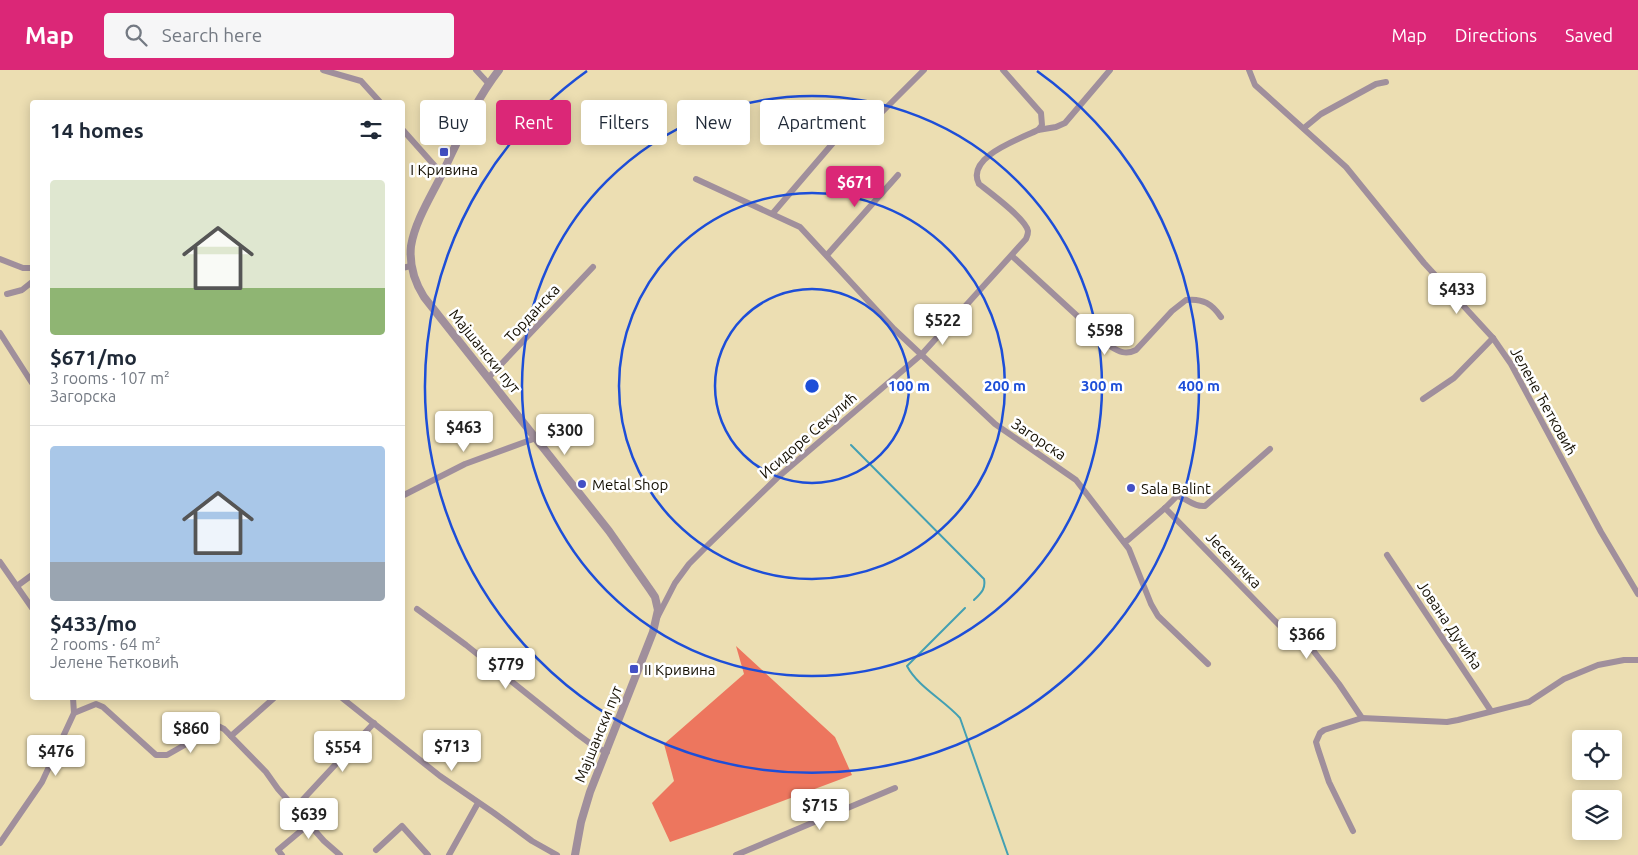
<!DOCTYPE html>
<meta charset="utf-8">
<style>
body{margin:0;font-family:Ubuntu,sans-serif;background:#f6f6f7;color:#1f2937;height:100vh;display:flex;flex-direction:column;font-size:19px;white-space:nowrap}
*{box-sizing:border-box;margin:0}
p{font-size:16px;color:#747a83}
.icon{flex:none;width:28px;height:28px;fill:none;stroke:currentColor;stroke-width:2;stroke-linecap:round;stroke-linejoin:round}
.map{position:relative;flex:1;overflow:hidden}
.details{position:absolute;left:30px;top:30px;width:375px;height:600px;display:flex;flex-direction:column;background:#fff;border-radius:5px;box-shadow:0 2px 12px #0003}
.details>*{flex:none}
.top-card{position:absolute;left:420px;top:30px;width:475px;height:45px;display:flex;gap:10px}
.buttons{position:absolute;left:1572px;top:660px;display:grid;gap:10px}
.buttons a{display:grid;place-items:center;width:50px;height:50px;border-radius:5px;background:#fff;box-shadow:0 2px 12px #0003;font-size:25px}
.price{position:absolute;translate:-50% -42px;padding:0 11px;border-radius:5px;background:#fff;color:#222;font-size:16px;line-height:32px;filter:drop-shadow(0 1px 2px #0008)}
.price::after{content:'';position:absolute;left:50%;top:30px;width:15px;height:11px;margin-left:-8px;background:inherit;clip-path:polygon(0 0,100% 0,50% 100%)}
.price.on{background:#db2777;color:#fff}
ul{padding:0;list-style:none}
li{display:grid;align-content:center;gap:10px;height:265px;padding:0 20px}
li+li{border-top:1px solid #e0e1e3}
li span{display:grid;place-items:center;height:155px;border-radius:5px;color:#555}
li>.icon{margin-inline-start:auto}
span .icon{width:90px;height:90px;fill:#fffc;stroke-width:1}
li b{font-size:21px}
h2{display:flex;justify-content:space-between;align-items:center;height:60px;padding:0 20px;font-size:21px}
.chip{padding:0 18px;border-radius:5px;background:#fff;box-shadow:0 2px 12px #0003;font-size:18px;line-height:45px}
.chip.on{background:#db2777;color:#fff}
header{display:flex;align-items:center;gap:30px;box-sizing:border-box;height:70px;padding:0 25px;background:#db2777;color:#fff}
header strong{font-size:24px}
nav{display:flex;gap:28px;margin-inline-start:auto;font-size:18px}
.search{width:350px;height:45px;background:#f6f6f7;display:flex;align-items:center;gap:12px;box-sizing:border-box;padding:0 18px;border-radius:5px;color:#747a83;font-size:19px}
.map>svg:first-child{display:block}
.forest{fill:#ed765e}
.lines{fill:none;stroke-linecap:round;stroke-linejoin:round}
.stream{stroke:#43a0b3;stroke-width:2}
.minor{stroke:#a08f9c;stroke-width:6}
.tertiary{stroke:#a08f9c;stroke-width:8}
.ring{fill:none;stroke:#1d4ed8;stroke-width:2.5}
.poi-dot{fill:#4350c5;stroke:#fff;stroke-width:2}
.labels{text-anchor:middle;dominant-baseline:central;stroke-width:5;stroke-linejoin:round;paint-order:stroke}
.poi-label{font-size:15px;fill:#140f02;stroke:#fff;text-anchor:start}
.street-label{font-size:15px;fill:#140f02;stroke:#fff}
.centre{fill:#1d4ed8;stroke:#fff;stroke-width:2.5}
.ring-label{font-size:15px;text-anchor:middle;font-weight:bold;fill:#1d4ed8;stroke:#fff;stroke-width:5;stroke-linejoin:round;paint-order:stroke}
</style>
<header>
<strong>Map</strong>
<div class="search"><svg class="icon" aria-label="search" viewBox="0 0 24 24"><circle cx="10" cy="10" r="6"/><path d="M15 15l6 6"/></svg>Search here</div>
<nav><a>Map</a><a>Directions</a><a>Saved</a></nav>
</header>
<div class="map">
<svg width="1638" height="785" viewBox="0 0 1638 785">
<rect width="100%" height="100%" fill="#ecdeb2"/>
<polygon class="forest" points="736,576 835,667 852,705 713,757 670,772 652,733 674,711 664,674 744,604"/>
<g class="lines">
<g class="stream">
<path d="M851 375 984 509C986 519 981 523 974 530"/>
<path d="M965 538 907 596C918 617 944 630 960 648L1008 785"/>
</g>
<g class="minor">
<polyline points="323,0 361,11 380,32"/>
<polyline points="476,0 489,14"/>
<polyline points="1249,0 1255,15 1346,97 1424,193 1493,268 1511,294 1601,462 1638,524"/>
<polyline points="871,53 924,0"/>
<polyline points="1304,58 1321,44 1376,14 1386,12"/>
<polyline points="402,59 442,104"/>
<polyline points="1038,60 1056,57 1065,53 1110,0"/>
<polyline points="696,109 800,157 894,259 995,354 1076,410 1129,479 1151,534 1158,546 1208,594"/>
<polyline points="773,143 839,66"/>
<polyline points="827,185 898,105"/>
<path d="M1012 186 1110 276C1119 282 1126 285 1136 280L1172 241 1186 230C1203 228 1212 234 1221 247"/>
<polyline points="0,189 23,198 32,198"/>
<polyline points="402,198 411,196"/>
<polyline points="7,224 22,220 32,212"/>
<polyline points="0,263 32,313"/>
<polyline points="489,307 593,197"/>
<polyline points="1423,329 1454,308 1493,268"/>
<polyline points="402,426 465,394 536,368"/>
<polyline points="1165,438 1282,558 1312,579 1339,614 1362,648"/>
<path d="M1124 472 1128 470 1165 438 1177 426C1187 428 1193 437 1205 436L1270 379"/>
<polyline points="1387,485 1491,641"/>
<polyline points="0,492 32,538"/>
<polyline points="17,516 32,505"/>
<polyline points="417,539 466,575 576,663 595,677 607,682"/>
<path d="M658 546 675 513 689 494 708 475 777 408 922 284 1026 169C1027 166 1028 165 1028 161 1026 149 989 122 979 114 965 87 1020 69 1038 60L1042 55 1041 43 1003 0"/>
<polyline points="342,628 440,706 494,743 532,771 557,785"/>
<polyline points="74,643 96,634 103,637 156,685 167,685 218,656 224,659 266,702 278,719 324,771 340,785"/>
<polyline points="231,666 274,628"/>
<polyline points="295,738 374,653"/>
<polyline points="1353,761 1329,712 1318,679 1316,672 1320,663 1324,660 1362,648 1447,652 1458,650 1529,632 1564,609 1598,595 1624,590 1638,590"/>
<polyline points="0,773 42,712 74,643 73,628"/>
<polyline points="376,780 402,756 428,785"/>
<polyline points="282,785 278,780 309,754"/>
<polyline points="449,785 478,733"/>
<polyline points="736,785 895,718"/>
</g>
<path class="tertiary" d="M499 0C474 32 459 69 441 106 430 128 415 152 411 176 409 195 414 211 424 227L609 461 651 521 655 527 658 540 653 562 590 722 581 752 575 785"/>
</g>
<g class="ring">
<circle cx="812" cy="316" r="97"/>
<circle cx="812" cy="316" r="193"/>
<circle cx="812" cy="316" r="290"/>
<path d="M1037 1A387 387 0 1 1 587 1"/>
</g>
<g class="poi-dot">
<rect x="439" y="77" width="10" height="10" rx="2.5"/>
<circle cx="582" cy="414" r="5"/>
<circle cx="1131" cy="418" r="5"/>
<rect x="629" y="594" width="10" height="10" rx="2.5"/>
</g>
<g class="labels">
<g class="poi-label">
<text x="444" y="99" text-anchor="middle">I Кривина</text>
<text x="592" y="414">Metal Shop</text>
<text x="1141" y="418">Sala Balint</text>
<text x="644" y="599">II Кривина</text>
</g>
<g class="street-label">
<text transform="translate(532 243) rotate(-47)">Торданска</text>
<text transform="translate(485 281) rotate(51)">Мајшански пут</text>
<text transform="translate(1544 331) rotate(61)">Јелене Ћетковић</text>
<text transform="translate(808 365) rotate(-41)">Исидоре Секулић</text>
<text transform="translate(1039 369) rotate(34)">Загорска</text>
<text transform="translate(1234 490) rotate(46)">Јесеничка</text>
<text transform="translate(1450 555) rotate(56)">Јована Дучића</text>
<text transform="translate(598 664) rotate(-68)">Мајшански пут</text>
</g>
</g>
<circle cx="812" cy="316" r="8" class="centre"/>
<g class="ring-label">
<text x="909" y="321">100 m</text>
<text x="1005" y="321">200 m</text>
<text x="1102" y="321">300 m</text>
<text x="1199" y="321">400 m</text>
</g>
</svg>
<div class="buttons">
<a><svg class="icon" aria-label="locate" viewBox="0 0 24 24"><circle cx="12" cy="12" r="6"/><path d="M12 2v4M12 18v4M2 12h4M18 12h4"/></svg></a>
<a><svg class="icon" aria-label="layers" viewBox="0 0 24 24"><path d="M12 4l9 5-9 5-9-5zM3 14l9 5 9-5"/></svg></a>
</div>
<b class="price on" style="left:855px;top:138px">$671</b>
<b class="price" style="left:1457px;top:245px">$433</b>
<b class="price" style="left:943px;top:276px">$522</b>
<b class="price" style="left:1105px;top:286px">$598</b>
<b class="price" style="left:464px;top:383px">$463</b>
<b class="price" style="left:565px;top:386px">$300</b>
<b class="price" style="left:1307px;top:590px">$366</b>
<b class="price" style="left:506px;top:620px">$779</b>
<b class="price" style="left:191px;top:684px">$860</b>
<b class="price" style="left:452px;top:702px">$713</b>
<b class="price" style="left:343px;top:703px">$554</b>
<b class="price" style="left:56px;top:707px">$476</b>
<b class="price" style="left:820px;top:761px">$715</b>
<b class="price" style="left:309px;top:770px">$639</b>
<div class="top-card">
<a class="chip">Buy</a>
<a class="chip on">Rent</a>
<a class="chip">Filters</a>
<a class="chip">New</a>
<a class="chip">Apartment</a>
</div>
<section class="details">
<h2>14 homes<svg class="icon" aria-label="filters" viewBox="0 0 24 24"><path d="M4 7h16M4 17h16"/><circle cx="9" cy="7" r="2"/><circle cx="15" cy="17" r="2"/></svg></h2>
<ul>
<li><span style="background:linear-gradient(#dfe7d0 70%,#8fb573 0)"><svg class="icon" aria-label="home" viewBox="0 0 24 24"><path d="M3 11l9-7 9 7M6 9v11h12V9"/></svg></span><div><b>$671/mo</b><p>3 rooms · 107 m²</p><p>Загорска</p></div></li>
<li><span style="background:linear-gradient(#a9c7e8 75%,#9aa5b1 0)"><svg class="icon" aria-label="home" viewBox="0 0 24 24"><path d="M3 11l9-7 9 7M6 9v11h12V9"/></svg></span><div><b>$433/mo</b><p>2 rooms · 64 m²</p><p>Јелене Ћетковић</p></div></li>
</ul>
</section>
</div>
